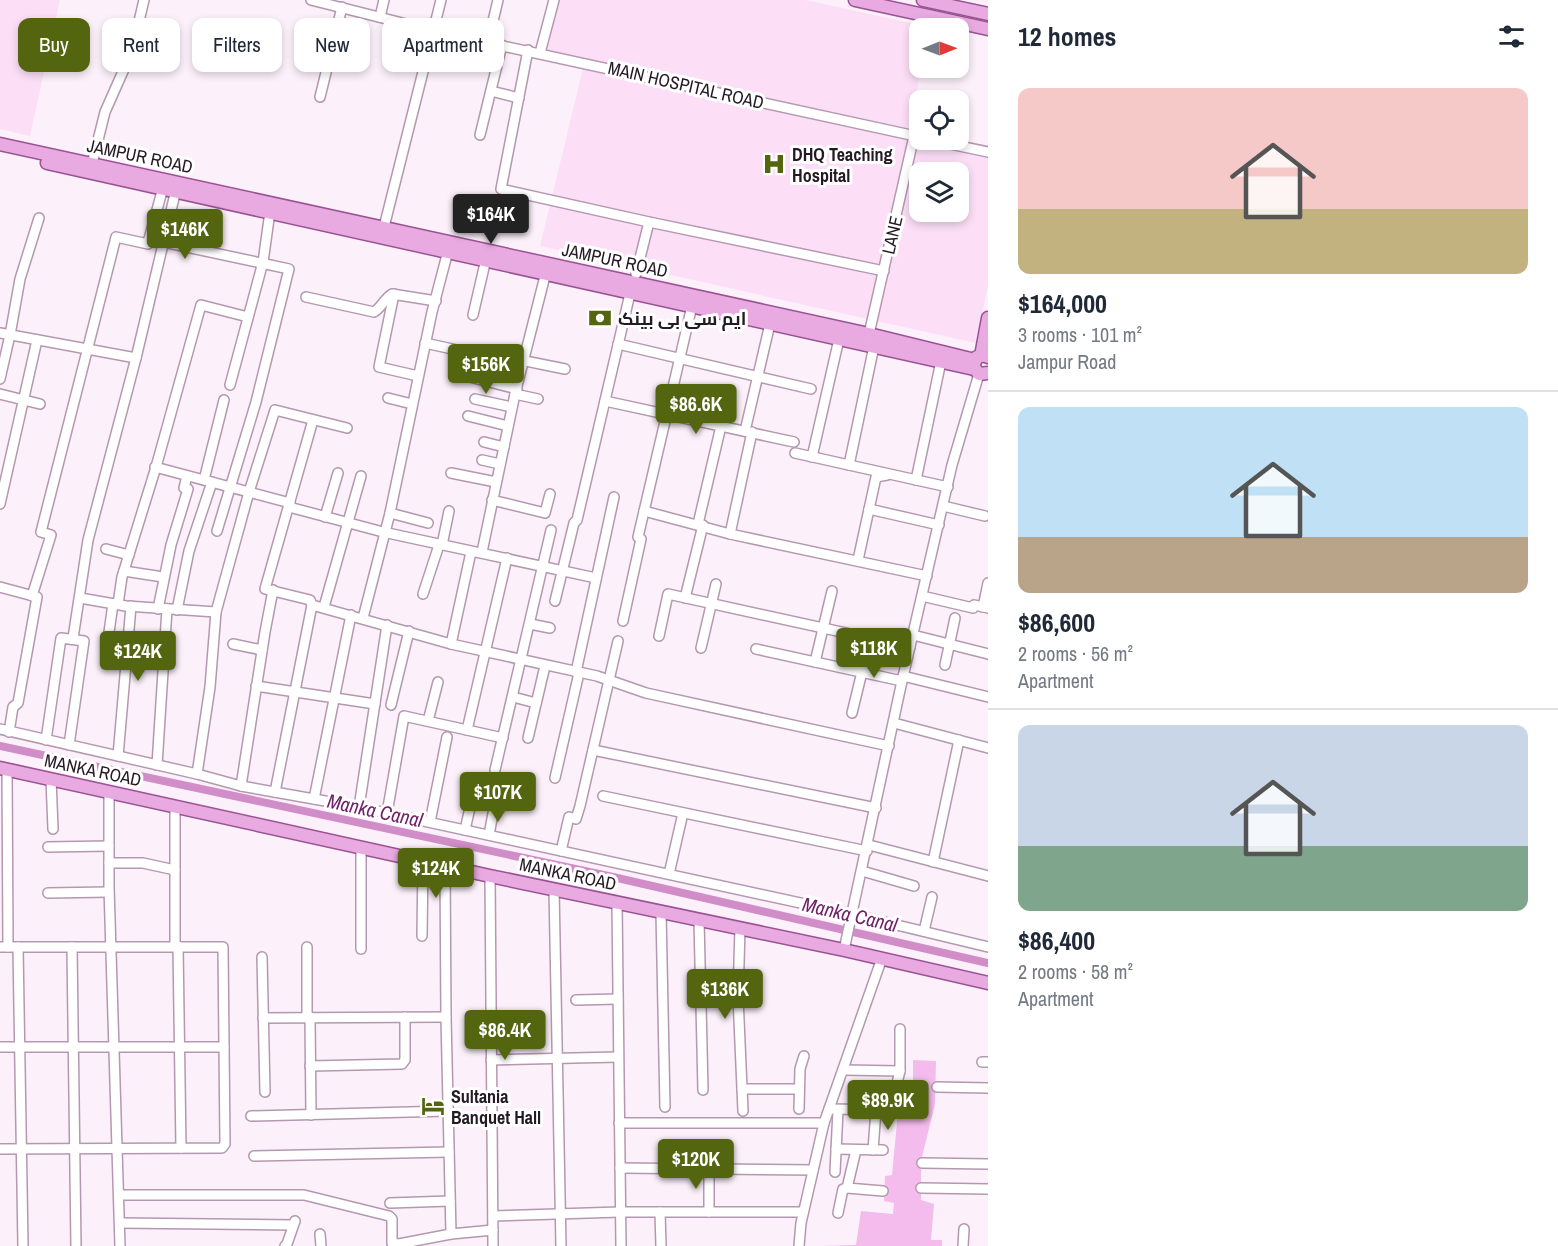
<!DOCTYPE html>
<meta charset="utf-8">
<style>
body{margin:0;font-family:"Archivo Narrow",Cairo,sans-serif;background:#f6f6f7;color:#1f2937;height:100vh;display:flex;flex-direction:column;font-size:22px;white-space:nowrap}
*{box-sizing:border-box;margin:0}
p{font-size:20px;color:#747a83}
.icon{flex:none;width:33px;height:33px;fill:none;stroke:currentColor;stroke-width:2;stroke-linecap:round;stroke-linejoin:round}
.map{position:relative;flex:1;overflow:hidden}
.sheet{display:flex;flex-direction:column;background:#fff;width:570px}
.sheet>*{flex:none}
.hud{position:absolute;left:18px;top:18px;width:570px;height:54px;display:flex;gap:12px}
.needle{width:39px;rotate:89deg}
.tools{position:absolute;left:909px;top:18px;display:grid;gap:12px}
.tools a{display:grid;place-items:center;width:60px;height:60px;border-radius:12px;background:#fff;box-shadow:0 3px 9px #0003;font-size:30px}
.price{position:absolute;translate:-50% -51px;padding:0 14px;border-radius:6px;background:#53650e;color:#fff;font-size:20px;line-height:39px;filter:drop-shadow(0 2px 3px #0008)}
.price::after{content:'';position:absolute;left:50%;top:36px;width:18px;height:14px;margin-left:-9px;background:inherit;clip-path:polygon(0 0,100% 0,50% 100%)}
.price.selected{background:#222;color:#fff}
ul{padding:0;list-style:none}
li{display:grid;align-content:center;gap:12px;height:318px;padding:0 30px}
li+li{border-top:2px solid #e0e1e3}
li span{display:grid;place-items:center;height:186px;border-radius:12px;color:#555}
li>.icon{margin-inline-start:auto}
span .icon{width:108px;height:108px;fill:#fffc;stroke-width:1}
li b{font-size:26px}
h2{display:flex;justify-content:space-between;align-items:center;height:72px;padding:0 30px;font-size:26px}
.pill{padding:0 21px;border-radius:12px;background:#fff;box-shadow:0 3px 9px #0003;font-size:21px;line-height:54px}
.pill.selected{background:#53650e;color:#fff}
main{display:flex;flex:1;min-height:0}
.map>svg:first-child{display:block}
.built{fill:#fcdff7;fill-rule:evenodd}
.green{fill:#f4bcec}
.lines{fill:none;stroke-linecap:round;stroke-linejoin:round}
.canal{stroke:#d08dc7;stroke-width:8}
.minor-casing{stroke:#b498b0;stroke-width:12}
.major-casing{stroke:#9a5392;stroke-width:15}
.minor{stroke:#fff;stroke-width:9}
.major{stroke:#e9aae2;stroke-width:12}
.labels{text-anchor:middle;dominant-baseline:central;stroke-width:6;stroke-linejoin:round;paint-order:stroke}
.street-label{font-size:18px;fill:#241a23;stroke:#fff}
.poi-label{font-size:18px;font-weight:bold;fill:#241a23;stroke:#fff;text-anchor:start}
.water-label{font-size:20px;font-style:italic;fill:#702169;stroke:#fff}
</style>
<main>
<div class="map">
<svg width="988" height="1246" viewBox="0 0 988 1246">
<rect width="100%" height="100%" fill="#fcf0fa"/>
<g class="built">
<polygon points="0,0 60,0 30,136 0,129"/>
<path d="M556 0H806L929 27V28H920V68H921L909 135 920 140H928L988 155V286L976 343 540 246 584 64 542 54ZM920 172H958V212H920Z"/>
</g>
<polygon class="green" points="913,1060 936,1061 935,1104 921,1161 921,1200 934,1204 931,1240 942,1240 942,1246 822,1246 856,1245 861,1211 893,1214 894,1203 884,1201 885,1176 892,1175 901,1080 913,1080"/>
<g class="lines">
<polyline class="canal" points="0,746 613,877 988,963"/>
<g class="minor-casing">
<g id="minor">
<polyline points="311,0 434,31 920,137"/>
<polyline points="380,17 384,0"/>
<polyline points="488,42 498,0"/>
<polyline points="528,50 501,189 649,222 884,271"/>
<polyline points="540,53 554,0"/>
<polyline points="491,91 519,98"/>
<polyline points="320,97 342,7"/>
<polyline points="480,135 502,45"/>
<polyline points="931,140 988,152"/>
<polyline points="92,164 105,112 132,51 144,0"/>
<polyline points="161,195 149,239 289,269 256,402 217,531"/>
<polyline points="384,227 441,0"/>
<polyline points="636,274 649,222"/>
<polyline points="394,294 379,367 418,376"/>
<path d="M306 297 374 312C382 307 384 299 392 294L436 301"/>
<polyline points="473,315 486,259"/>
<polyline points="0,333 136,358"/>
<polyline points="425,343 475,354 476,351 565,369"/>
<polyline points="618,344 811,389"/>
<polyline points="462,375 517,389"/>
<polyline points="0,379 10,335 20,279 39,218"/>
<polyline points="230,385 263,262 269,219"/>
<polyline points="0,394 40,404"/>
<polyline points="515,394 538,399"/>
<polyline points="388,398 412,404"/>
<polyline points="475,399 512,407"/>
<polyline points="605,401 794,442"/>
<polyline points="468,416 508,426"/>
<polyline points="313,420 265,589 310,600 312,605 451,644 597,676 646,693 889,746"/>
<polyline points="745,431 769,328"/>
<polyline points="484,442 504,447"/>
<polyline points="795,453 948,487"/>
<polyline points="812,457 839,339"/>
<polyline points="482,460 500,464"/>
<polyline points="849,465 873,351 869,334 914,136"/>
<polyline points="155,467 290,503"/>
<polyline points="451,473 496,482"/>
<polyline points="204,480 224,400"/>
<polyline points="916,480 940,366"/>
<polyline points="492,500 545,513 550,494"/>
<polyline points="0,504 37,340"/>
<polyline points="943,506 985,516"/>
<polyline points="289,507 383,532 596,578"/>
<polyline points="869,509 939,525"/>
<polyline points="644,511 730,534 927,576"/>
<polyline points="390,513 428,523"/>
<polyline points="325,517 338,473"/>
<polyline points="698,524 721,426"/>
<polyline points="730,534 752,432"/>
<polyline points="442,545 449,511"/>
<polyline points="106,549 129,555"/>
<polyline points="482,552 515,394 544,280"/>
<polyline points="858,560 876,477 887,475"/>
<polyline points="124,571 163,577"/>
<polyline points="0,587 37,597 18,703 13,707 9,732"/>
<polyline points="423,594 439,545"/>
<polyline points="32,596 51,535 41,532 116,237 148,244 149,239"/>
<polyline points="922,596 973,608 974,605 988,608"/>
<polyline points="80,598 126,606 216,612"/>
<polyline points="685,598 703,525"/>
<polyline points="555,601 574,523 577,520 629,298"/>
<polyline points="118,604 122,577 156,467 201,305 248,317"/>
<polyline points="324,607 361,476"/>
<polyline points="983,607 988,583"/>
<polyline points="158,609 171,545 188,489 184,488 187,476"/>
<polyline points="177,610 189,551 212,482"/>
<polyline points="363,618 390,513 432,312 448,251"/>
<polyline points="623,621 641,539 638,537 691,310"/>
<polyline points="530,624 550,628"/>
<polyline points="913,635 988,654"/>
<polyline points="659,636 668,594 910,647"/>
<polyline points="73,638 88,540 136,358 174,198"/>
<polyline points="233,644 262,650"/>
<polyline points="451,644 471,552"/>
<polyline points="107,646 113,604"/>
<polyline points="701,648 716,584"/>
<polyline points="756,649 902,681"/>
<polyline points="815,662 832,591"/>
<polyline points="945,665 955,618"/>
<polyline points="576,672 614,497"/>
<polyline points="903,676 988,697"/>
<polyline points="256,686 375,704"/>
<polyline points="513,697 536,703"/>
<polyline points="391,705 409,631"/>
<polyline points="852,713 870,639"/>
<polyline points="428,721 438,682"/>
<polyline points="894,723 988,748"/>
<polyline points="0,729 197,774 241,786 359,807 851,914 988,947"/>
<polyline points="467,730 507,558"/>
<polyline points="528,738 545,666"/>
<polyline points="46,740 61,638 84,641 69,745"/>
<polyline points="593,750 876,808"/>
<polyline points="118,756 131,606"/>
<polyline points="157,765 167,609"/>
<polyline points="7,769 8,947"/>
<polyline points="495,770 551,530"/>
<polyline points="197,774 210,687 216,612 249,492 275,410 347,428"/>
<polyline points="555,778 579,673"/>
<polyline points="51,779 53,829"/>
<polyline points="241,786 265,632 273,590"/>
<polyline points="109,792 109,887 120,1246"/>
<polyline points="275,792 312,605"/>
<polyline points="603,796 867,851"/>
<polyline points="314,799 351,615"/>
<polyline points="175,806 175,946"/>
<polyline points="359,807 387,625"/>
<polyline points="387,813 404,716 503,738"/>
<polyline points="430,822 447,737"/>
<polyline points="465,830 471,803"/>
<polyline points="489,835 496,797"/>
<polyline points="869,845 988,876"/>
<polyline points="48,847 109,846"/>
<polyline points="361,847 361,949"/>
<polyline points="561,851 569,817 576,819 580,806 618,641"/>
<polyline points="933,862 959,740"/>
<polyline points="109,863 143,863 175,870"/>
<polyline points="445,866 446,1017 451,1234"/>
<polyline points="862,871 914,886"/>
<polyline points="669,874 683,813"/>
<polyline points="490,876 493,1246"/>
<polyline points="554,889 561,1246"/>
<polyline points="48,893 109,892"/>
<polyline points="617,903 621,1246"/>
<polyline points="661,912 665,1107"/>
<polyline points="699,920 703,1090"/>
<polyline points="740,928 738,997 743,1111"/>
<polyline points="924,931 932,897"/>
<polyline points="422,936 423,861"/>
<polyline points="178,946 181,1148"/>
<polyline points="0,947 223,947 225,1144 222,1148 0,1149"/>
<polyline points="18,947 23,1246"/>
<polyline points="72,947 76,1246"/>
<polyline points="307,947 307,1017"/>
<polyline points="844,950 902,681 952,465 979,374"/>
<polyline points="262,957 265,1092"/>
<polyline points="576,1000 618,999"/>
<polyline points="310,1017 311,1115"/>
<polyline points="263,1018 446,1017"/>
<polyline points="0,1047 224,1047"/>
<polyline points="491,1060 618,1057"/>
<polyline points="982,1062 988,1062"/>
<polyline points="310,1066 402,1064 405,1060 405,1017"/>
<polyline points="843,1070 900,1071"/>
<polyline points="897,1083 900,1071 900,1029"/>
<polyline points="937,1087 988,1088"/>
<polyline points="742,1089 799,1089"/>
<polyline points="799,1109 800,1069 804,1056"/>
<polyline points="829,1109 894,1110"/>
<polyline points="251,1116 448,1111"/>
<polyline points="619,1123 824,1123"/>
<polyline points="836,1149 883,1150"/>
<polyline points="873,1150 876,1110"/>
<polyline points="254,1156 449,1152"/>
<polyline points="922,1163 988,1164"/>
<polyline points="620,1168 813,1170"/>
<polyline points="835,1172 838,1110"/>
<polyline points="847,1188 883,1191"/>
<polyline points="921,1188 988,1189"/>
<polyline points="119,1195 304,1195 389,1216 392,1219 392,1243 399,1244 451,1234 493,1230"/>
<polyline points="390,1203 450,1201"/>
<polyline points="660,1212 661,1246"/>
<polyline points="709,1212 709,1169"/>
<polyline points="838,1213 843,1189 847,1188 856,1150"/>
<polyline points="493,1216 620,1212 803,1212"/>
<polyline points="120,1223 293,1225"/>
<polyline points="320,1234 321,1246"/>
<polyline points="285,1246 287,1244 295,1221"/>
<polyline points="799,1246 801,1223 824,1123 882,958"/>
<polyline points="963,1246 964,1229"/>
</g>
</g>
<g class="major-casing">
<g id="major">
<polyline points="855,0 988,29"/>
<polyline points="923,0 988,14"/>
<polyline points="0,144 869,334 975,360"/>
<polyline points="47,163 974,369"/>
<polyline points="981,356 988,318"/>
<polyline points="988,357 983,355 977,357 973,366 979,374 988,373"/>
<polyline points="0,768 490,876 844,950 988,983"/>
</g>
</g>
<use href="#minor" class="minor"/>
<use href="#major" class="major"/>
</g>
<defs>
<g id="hospital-bare" transform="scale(1.8)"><path d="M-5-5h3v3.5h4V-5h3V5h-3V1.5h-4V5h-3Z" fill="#53650e" stroke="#fff" stroke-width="2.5" paint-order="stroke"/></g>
<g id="bank-bare" transform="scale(1.8)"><path d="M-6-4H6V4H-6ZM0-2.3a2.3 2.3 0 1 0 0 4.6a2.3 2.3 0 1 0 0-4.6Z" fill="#53650e" stroke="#fff" stroke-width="2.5" paint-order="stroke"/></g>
<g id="hotel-bare" transform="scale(1.8)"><path d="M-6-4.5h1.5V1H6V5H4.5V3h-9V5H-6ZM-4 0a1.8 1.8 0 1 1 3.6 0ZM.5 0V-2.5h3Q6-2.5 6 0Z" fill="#53650e" stroke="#fff" stroke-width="2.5" paint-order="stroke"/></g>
</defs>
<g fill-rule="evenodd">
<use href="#hospital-bare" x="774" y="164"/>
<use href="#bank-bare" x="600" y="318"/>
<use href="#hotel-bare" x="433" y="1106"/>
</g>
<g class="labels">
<g class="street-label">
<text transform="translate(686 85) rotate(13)">MAIN HOSPITAL ROAD</text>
<text transform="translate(140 156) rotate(12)">JAMPUR ROAD</text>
<text transform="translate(892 235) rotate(-77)">LANE</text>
<text transform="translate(615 260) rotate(12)">JAMPUR ROAD</text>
<text transform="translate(93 770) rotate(12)">MANKA ROAD</text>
<text transform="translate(568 874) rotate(12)">MANKA ROAD</text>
</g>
<g class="poi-label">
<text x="792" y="154">DHQ Teaching<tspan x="792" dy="21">Hospital</tspan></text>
<text x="618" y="318">ایم سی بی بینک</text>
<text x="451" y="1096">Sultania<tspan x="451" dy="21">Banquet Hall</tspan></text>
</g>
<g class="water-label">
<text transform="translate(375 810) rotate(12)">Manka Canal</text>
<text transform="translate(850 914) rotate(13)">Manka Canal</text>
</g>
</g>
</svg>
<div class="tools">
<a><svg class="needle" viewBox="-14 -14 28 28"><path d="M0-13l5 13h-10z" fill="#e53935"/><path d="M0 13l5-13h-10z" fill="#747a83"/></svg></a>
<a><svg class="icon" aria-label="locate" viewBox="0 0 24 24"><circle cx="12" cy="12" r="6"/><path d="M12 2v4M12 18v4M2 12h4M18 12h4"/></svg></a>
<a><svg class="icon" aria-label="layers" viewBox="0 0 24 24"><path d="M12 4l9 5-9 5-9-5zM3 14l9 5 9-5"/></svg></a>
</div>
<b class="price selected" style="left:491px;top:245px">$164K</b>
<b class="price" style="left:185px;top:260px">$146K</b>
<b class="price" style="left:486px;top:395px">$156K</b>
<b class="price" style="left:696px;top:435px">$86.6K</b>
<b class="price" style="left:874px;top:679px">$118K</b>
<b class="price" style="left:138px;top:682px">$124K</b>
<b class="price" style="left:498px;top:823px">$107K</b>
<b class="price" style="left:436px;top:899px">$124K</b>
<b class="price" style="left:725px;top:1020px">$136K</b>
<b class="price" style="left:505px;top:1061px">$86.4K</b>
<b class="price" style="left:888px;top:1131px">$89.9K</b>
<b class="price" style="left:696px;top:1190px">$120K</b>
<div class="hud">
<a class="pill selected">Buy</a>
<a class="pill">Rent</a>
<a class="pill">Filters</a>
<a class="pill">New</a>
<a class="pill">Apartment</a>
</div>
</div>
<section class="sheet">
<h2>12 homes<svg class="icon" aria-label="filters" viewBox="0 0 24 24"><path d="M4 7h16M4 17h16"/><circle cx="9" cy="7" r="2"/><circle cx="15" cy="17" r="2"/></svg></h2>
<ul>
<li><span style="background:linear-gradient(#f6c9c9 65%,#c2b280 0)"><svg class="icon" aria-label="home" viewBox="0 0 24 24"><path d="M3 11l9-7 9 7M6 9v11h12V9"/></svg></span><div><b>$164,000</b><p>3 rooms · 101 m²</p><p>Jampur Road</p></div></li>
<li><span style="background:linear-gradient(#bfe0f5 70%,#b9a48a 0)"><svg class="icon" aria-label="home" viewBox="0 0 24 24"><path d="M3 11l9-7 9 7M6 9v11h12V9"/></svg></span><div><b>$86,600</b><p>2 rooms · 56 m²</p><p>Apartment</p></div></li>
<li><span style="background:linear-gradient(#c9d6e8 65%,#7fa58c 0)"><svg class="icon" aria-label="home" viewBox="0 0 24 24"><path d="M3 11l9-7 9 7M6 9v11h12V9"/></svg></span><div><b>$86,400</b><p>2 rooms · 58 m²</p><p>Apartment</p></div></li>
</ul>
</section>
</main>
